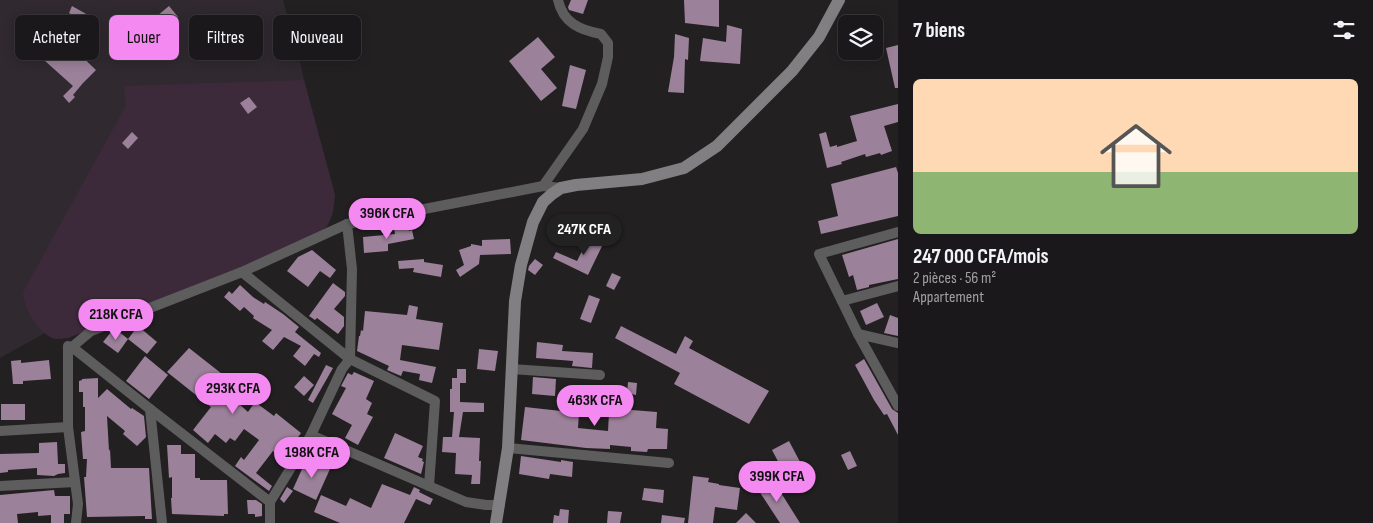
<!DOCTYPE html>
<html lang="fr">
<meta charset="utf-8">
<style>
body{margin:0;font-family:"Sofia Sans Condensed",sans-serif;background:#272527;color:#f1f3f6;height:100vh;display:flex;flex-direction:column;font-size:19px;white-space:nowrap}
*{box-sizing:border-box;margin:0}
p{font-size:16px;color:#9fa0a2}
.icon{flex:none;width:28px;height:28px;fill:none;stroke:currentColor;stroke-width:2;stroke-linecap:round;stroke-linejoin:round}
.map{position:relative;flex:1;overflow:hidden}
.side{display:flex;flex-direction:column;background:#1a181a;width:475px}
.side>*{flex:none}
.guide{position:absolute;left:15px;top:15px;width:475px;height:45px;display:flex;gap:10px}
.controls{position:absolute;left:838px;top:15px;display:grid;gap:10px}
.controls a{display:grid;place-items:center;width:45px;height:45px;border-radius:8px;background:#1a181a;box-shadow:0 2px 12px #0003,0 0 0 1px #383739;font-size:25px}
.price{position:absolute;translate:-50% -42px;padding:0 11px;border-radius:18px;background:#f489f1;color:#111;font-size:16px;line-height:32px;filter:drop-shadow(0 1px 2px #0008)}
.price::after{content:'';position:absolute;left:50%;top:30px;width:15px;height:11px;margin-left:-8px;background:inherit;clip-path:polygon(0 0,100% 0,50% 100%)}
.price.active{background:#222;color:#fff}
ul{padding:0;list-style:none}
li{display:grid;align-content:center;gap:10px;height:265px;padding:0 15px}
li span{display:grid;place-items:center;height:155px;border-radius:8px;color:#555}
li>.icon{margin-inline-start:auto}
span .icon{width:90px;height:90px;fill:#fffc;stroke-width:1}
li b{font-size:21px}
h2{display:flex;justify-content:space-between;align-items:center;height:60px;padding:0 15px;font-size:21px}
.chip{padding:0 18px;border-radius:8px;background:#1a181a;box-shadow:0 2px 12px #0003,0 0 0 1px #383739;font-size:18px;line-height:45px}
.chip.active{background:#f489f1;color:#111}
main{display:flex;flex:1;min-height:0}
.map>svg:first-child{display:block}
.built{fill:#302930}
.green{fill:#3c2a3b}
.building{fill:#9b8199}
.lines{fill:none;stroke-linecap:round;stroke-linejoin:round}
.street{stroke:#5e5d5e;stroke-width:10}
.secondary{stroke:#817f81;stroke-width:12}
</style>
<main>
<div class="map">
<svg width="898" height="523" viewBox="0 0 898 523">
<rect width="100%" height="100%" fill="#232022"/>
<polygon class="built" points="0,0 283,0 299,56 304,80 335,195 333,213 327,228 68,338 56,339 45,333 0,358"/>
<path class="green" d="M304 80 335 195C333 216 331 224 315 238L68 338C64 338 59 339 56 339 39 336 23 307 23 292L126 105 124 86Z"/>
<g class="building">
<polygon points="571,0 588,0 583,14 569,10 568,7"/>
<polygon points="684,0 719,0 719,27 685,23"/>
<polygon points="72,6 88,15 85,22 69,13"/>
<polygon points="169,6 178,17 160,32 151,21"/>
<polygon points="727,25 742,29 740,64 700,61 703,38 726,42"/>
<polygon points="54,30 96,70 83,83 73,95 75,97 69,103 63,96 73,86 35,52"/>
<polygon points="675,34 689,38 688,60 685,59 684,93 668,92 674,57"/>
<polygon points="538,37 555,57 541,69 557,88 541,101 509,61"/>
<polygon points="325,43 328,56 319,58 316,45"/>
<polygon points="898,45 898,88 895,88 886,48"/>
<polygon points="570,65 586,70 576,109 562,106"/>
<polygon points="249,97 257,107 248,114 240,103"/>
<polygon points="898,104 898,122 884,126 892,151 881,155 880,153 866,157 865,154 841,162 842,164 827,168 819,134 826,132 830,147 837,145 837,147 857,141 850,116"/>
<polygon points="132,132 138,138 128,149 122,143"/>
<polygon points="896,167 898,173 898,216 821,234 818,221 838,216 831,184"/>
<polygon points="408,225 409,231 412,230 414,239 388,244 388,251 364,253 363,237 395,234 394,228"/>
<polygon points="590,235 604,242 588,275 553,258 556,252 577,261"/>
<polygon points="510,239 511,254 480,255 479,264 460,277 456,270 464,265 459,250 471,246 471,244 482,246 482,240"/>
<polygon points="898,239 898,279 869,285 869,287 857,290 853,275 849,277 842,255"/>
<polygon points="312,250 336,270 330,278 320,271 308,287 287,271 298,257"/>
<polygon points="424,259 424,262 443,265 441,277 413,272 414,268 399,269 398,261"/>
<polygon points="535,259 543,265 535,275 528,270 529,266"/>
<polygon points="612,273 621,277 614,290 606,286"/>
<polygon points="333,283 345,292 345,296 334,309 344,317 344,326 338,334 317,318 315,320 309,316"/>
<polygon points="240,285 253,297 264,304 265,302 283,314 299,327 295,332 321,353 319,357 314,354 305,366 293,356 301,346 284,337 273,350 262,341 272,330 253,318 254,316 244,307 240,311 224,297 229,291 232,294"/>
<polygon points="589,295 600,299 591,323 580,319"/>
<polygon points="877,303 884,317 866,325 860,311"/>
<polygon points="409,305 418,307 416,319 443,323 439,350 402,345 400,360 436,367 432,383 419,380 420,374 403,371 401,376 387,370 389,366 357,351 359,336 360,336 361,330 363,331 365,311 407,315"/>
<polygon points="890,315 898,318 898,336 884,333"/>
<polygon points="138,326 157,342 147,354 128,339"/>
<polygon points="621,326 676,354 685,336 693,341 689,348 769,391 749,424 674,384 680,373 615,338"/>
<polygon points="118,331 128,339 118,353 103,342 111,332 113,334"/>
<polygon points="537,342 563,345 562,351 593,353 592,368 572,366 573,361 536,358"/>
<polygon points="189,348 231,381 230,383 244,393 237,402 248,412 255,402 274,416 276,413 301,433 283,458 273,451 256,473 272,486 269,491 235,466 241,457 244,460 259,440 244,429 235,441 230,438 226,443 215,434 208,443 193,430 211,407 167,372"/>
<polygon points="479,349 498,351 495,371 477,369"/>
<polygon points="145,356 168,375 149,399 126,381"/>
<polygon points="864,359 892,409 898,413 898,435 887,414 884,415 874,400 855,365"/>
<polygon points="21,360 21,363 49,360 51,379 23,381 23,384 13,384 11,361"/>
<polygon points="326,365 333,368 313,403 308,400"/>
<polygon points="457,369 466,369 466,383 460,383 460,402 484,403 484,412 463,412 459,437 480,438 479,461 481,461 480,484 471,484 472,475 455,474 456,453 442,452 443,437 452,437 454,412 450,412 450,389 452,389 452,378 457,378"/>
<polygon points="354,372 374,381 366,399 372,403 367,414 373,417 358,445 345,438 352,425 332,414 346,388 341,386 348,373 352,375"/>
<polygon points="304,376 314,385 304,396 294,387"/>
<polygon points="533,377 556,379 555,396 532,394"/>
<polygon points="98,378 98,398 107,389 131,409 132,408 144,416 146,437 137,446 123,434 125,431 107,416 109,451 110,449 111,468 149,468 152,519 145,519 145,516 87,517 84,477 86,477 87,459 83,459 81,432 85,431 85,407 83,407 83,392 79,392 79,381 82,380 82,379"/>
<polygon points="628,382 637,383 636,395 627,393"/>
<polygon points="581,394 609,395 608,403 619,404 619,409 657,412 656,428 668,429 667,449 648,449 647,452 631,451 631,447 610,445 610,449 586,448 521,440 525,407 579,413 578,428 608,431 609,413 580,412"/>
<rect x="1" y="404" width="24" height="16"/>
<polygon points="395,433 423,446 418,457 423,459 422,461 424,462 421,474 384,458"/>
<polygon points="789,441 808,477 791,486 772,450"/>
<polygon points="57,442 58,464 65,464 65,473 58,474 54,476 37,475 37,468 8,470 8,472 0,473 0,454 39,453 39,443"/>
<polygon points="167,445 181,445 181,454 195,454 195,478 200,478 200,480 227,480 228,514 224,514 224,516 172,514 171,498 172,498 172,477 169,478"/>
<polygon points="850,451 857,466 848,470 841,455"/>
<polygon points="521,456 561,462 561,460 573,462 572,477 550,474 549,479 519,474"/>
<polygon points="307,458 330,469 316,500 293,489"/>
<polygon points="693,476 709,478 708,482 719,484 719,485 740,488 737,510 715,507 713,523 688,523"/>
<polygon points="772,478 778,488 800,523 780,523 757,488"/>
<polygon points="382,484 410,495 414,487 420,490 419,492 433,499 430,505 416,499 404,523 340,523 314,512 321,495 346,506 350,498 371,508"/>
<polygon points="287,487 293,491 284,503 280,499"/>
<polygon points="644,488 664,490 663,503 642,500"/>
<polygon points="54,490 55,496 70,496 70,514 64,514 64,523 51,523 51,515 38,516 38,512 17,514 18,523 0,523 0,495"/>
<polygon points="247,500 256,500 262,504 262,516 255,517 255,514 248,514"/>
<polygon points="560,509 569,510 568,523 553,523 554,515 559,516"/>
<polygon points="608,511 622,512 620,523 607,523"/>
<polygon points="746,513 756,523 736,523"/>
<polygon points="662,515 685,518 684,523 661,523"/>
</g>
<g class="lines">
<g class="street">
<path d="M543 186 583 129 602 84 608 57V43L601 34C580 30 563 23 558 0"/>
<polyline points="898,232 819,254 858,334 898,406"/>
<polyline points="242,272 350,359 435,401 429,486"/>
<polyline points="842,301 898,286"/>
<polyline points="858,334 898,343"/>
<polyline points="72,347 150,409 270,502"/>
<polyline points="511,369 600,375"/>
<polyline points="150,409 162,523"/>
<polyline points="0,431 68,427"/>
<polyline points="311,435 466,502 486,505 499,505"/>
<polyline points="508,448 669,463"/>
<polyline points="0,486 75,482"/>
<polyline points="76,523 78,504 68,427 68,346 72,347 91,331 242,272 347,224 543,186 561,188"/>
<polyline points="270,523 270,502 311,435 342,369 350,359 352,269 347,224"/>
</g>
<polyline class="secondary" points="496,523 508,448 515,301 521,265 533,222 543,202 552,194 561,188 576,185 642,179 684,168 717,146 792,71 819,37 839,0"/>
</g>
</svg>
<div class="controls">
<a><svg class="icon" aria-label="layers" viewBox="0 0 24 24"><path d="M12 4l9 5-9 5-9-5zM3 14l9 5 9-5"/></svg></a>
</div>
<b class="price" style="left:387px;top:240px">396K CFA</b>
<b class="price active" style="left:584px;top:256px">247K CFA</b>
<b class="price" style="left:116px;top:341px">218K CFA</b>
<b class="price" style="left:233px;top:415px">293K CFA</b>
<b class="price" style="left:595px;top:427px">463K CFA</b>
<b class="price" style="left:312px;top:479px">198K CFA</b>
<b class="price" style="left:777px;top:503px">399K CFA</b>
<div class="guide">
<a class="chip">Acheter</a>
<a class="chip active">Louer</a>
<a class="chip">Filtres</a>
<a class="chip">Nouveau</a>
</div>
</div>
<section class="side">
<h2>7 biens<svg class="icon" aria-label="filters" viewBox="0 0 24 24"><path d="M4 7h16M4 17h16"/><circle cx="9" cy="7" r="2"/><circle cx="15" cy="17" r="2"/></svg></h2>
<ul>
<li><span style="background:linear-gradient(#ffd9b3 60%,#8fb573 0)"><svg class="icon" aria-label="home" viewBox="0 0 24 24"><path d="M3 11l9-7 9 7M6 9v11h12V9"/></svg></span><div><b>247 000 CFA/mois</b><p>2 pièces · 56 m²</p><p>Appartement</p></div></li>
</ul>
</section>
</main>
